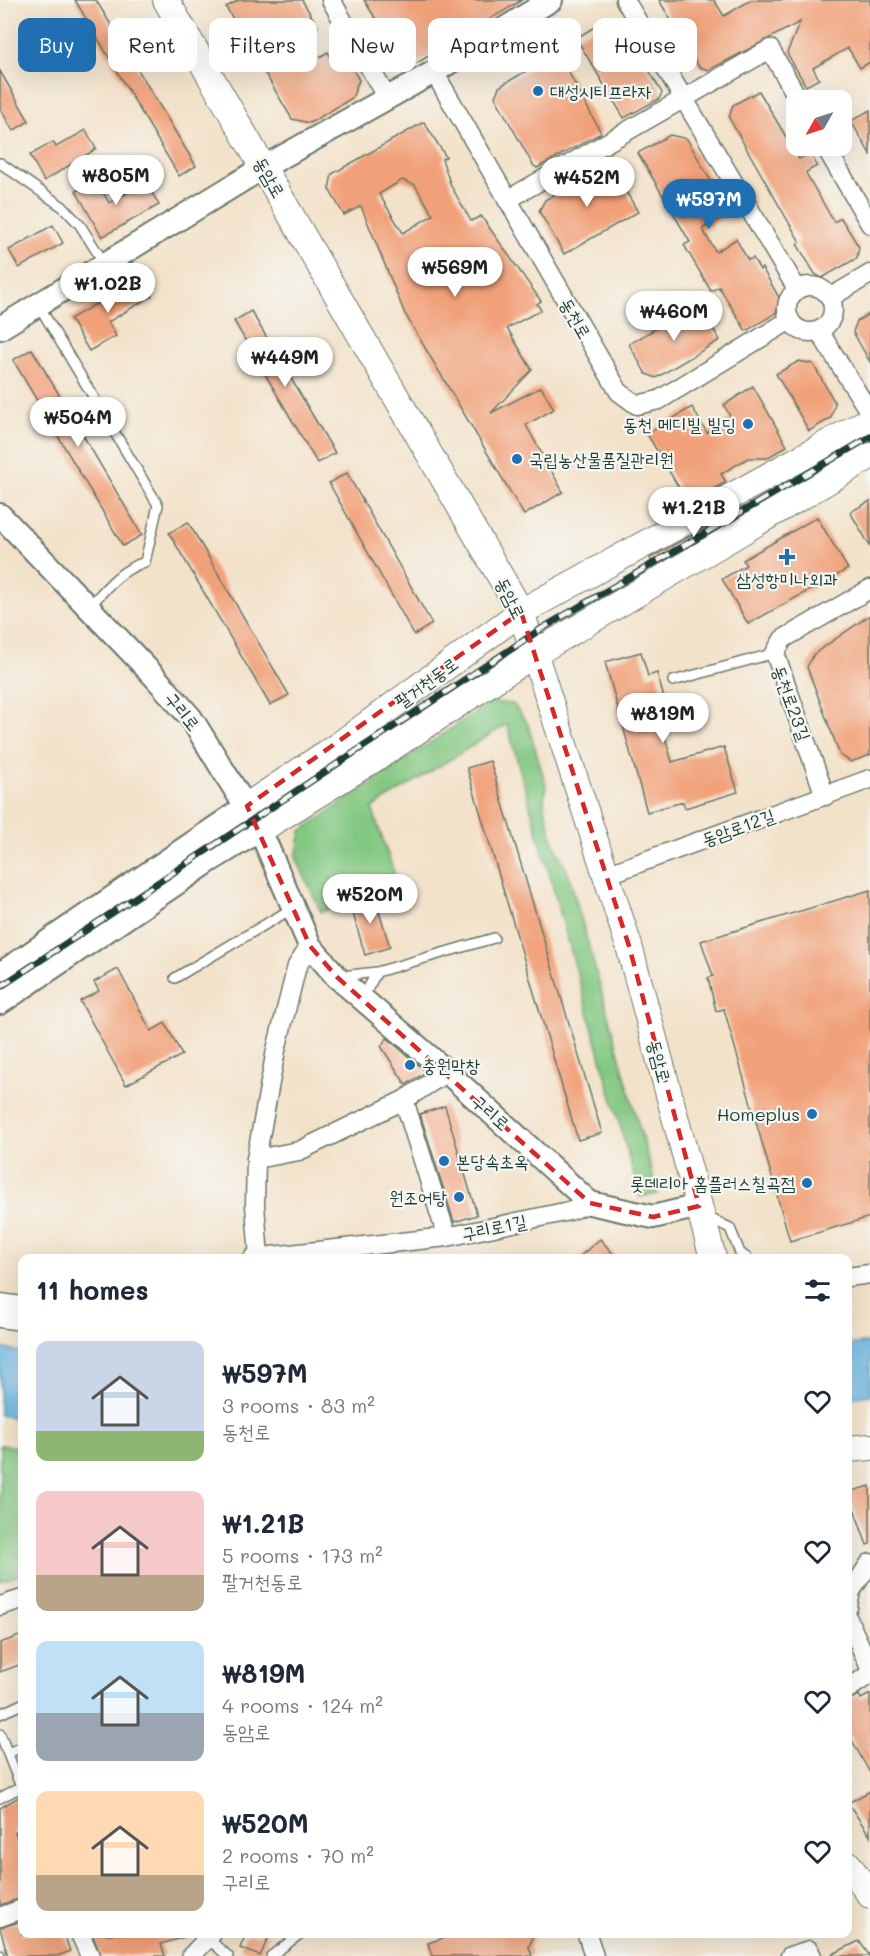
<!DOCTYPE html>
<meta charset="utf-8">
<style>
body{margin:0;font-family:Mali,"Poor Story",sans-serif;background:#f6f6f7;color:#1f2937;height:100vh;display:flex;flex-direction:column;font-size:22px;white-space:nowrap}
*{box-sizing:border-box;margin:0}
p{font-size:20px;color:#747a83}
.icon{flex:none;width:33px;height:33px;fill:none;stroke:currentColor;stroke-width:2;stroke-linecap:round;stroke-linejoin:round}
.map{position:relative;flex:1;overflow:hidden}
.sheet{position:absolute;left:18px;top:1254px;width:834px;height:684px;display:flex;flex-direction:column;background:#fff;border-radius:12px;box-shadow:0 6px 24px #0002}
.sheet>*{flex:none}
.banner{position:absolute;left:18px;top:18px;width:834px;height:54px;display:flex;gap:12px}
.needle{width:39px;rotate:231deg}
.tools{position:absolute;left:786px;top:90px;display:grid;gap:12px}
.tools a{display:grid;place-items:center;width:66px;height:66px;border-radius:12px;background:#fff;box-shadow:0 6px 24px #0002;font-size:30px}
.price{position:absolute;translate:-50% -51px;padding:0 14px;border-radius:21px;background:#fff;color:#222;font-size:20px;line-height:39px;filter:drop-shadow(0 2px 3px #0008)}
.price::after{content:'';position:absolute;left:50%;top:36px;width:18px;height:14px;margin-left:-9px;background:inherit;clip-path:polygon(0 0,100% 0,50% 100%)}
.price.selected{background:#1f6fb2;color:#fff}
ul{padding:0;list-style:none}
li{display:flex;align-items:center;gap:18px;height:150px;padding:0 18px}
li span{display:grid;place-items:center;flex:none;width:168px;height:120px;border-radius:12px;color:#555}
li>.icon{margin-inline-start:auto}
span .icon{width:72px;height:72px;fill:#fffc;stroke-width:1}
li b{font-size:26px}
h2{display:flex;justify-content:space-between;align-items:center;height:72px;padding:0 18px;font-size:26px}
.pill{padding:0 21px;border-radius:12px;background:#fff;box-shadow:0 6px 24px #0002;font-size:21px;line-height:54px}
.pill.selected{background:#1f6fb2;color:#fff}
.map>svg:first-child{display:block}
.green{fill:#83c882;stroke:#51825b;stroke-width:1.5}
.water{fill:#6ab6e3;stroke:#447a8c;stroke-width:1.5}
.building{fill:#f1a179;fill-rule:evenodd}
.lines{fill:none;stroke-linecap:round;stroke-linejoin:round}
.service-casing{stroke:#697768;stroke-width:12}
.minor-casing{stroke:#697768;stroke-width:21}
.tertiary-casing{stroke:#697768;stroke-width:26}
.secondary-casing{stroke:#697768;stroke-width:28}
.service{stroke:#fff;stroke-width:9}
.minor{stroke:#fff;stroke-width:18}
.tertiary{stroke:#fff;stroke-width:22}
.secondary{stroke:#fff;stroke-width:26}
.rail-casing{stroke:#1f3d34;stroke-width:7}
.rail{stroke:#f6f6f2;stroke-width:4.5;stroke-dasharray:14;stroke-linecap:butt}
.marked{fill:none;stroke:#d62828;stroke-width:4.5;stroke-dasharray:12 8;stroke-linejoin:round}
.poi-dot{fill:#1f6fb2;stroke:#f6f6f2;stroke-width:2}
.labels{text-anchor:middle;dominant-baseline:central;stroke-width:4.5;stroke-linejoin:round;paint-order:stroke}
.poi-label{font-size:18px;fill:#1f3d34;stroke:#f6f6f2;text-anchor:start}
.street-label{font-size:18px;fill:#1f3d34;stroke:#f6f6f2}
</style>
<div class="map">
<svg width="870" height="1956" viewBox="0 0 870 1956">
<rect width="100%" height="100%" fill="#f6f6f2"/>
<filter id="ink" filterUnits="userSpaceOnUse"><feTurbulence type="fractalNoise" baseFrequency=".0167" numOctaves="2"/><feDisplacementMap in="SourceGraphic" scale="12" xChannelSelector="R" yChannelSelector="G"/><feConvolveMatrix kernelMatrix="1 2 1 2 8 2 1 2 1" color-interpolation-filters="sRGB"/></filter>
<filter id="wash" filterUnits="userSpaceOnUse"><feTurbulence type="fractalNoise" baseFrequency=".008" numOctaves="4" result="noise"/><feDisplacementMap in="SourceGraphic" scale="24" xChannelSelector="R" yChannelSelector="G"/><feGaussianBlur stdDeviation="1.35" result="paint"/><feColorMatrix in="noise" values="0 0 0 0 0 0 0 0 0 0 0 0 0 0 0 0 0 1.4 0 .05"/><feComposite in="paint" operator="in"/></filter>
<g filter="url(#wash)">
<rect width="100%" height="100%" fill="#f3e2ca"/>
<g class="green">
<polygon points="490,702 513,704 528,724 546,785 544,803 553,840 569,875 658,1194 640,1197 507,724 372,808 398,884 321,912 296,858 301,831"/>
<polygon points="0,1445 22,1447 22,1575 0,1581"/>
</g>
<g class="water">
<polygon points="870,1342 870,1395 848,1398 848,1345"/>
<polygon points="0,1348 22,1352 22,1420 0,1415"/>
</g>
<g id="blocks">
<g class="building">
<polygon points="75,0 96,0 196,166 179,176"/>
<polygon points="239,0 302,0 318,27 294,41 307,64 328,52 333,61 344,54 359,80 352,98 310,123 292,119 226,7"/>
<polygon points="364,0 522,0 417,63 401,59"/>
<polygon points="659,0 714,0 724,16 751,0 870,0 870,62 860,68 848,48 813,68 819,79 806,86 787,53 800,22 709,70 699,67"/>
<polygon points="609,19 622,23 662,93 659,99 624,118 576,38"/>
<polygon points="558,52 601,133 537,168 533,165 495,97 499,87"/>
<polygon points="0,71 29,121 13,131 0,108"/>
<polygon points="759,91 799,159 810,153 817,166 806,172 807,175 834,222 841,218 859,247 857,258 822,278 815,274 797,244 800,242 729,118 733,105"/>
<polygon points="870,110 870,154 851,121"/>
<path d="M424 122 446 157 442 159 451 186 471 221 481 216 541 301 537 304 541 310 507 328 532 370 491 413 541 387 554 409 526 425 563 492 524 515 405 314 361 206 344 215 329 189 332 174ZM402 180 415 185 433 215 403 233 379 194Z"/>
<polygon points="86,130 96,149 44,181 30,155 53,142 56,147"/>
<polygon points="670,135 687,139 729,213 702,229 716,252 736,239 748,260 753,258 760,270 762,268 780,299 776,313 746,331 719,287 711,291 684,245 690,242 638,153"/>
<polygon points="609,162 638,212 564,254 539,211 545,200"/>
<polygon points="96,180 109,203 146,182 159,205 102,237 76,191"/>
<polygon points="53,225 63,243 19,268 9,250"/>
<polygon points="141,278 152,296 108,322 116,336 89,351 70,319"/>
<polygon points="698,304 720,340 656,378 646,374 629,344"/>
<polygon points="251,311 335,453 317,463 234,321"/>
<polygon points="870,313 870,362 853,332 857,321"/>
<polygon points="32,349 142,535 123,546 13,360"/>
<polygon points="799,361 813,364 835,403 831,418 809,431 776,374"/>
<polygon points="753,386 787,446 767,458 748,458 721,474 726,482 688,503 647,434 692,407 707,433 731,418 724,405"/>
<polygon points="347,473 432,624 414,635 329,483"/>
<polygon points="870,501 870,546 850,512"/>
<polygon points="741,508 744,513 654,566 650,558"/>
<polygon points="817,517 848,569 748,624 722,579 746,565 743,560"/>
<polygon points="188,522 289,695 270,705 169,533"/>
<polygon points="870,615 870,755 851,762 840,755 807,667 814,654"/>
<polygon points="641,652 648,676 657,673 664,698 655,701 672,762 724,747 738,792 685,808 683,802 647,812 605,662"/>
<polygon points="490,761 602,1133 578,1140 467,768"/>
<polygon points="870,890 870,1217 790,1241 724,1009 716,1011 708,978 713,976 701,941"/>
<polygon points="374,896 390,947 365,955 350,903"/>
<polygon points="118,969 151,1031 165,1023 182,1055 126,1085 80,1001 99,991 94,982"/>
<polygon points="387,1038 426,1072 406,1085 381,1046"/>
<polygon points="445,1106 477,1215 454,1222 420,1114"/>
<polygon points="600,1239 617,1258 578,1258"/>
<polygon points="870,1486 870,1544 867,1545 848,1492"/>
<polygon points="22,1635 22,1664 0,1672 0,1643"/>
<polygon points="870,1694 870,1773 848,1733 848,1700 859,1695 861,1699"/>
<polygon points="870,1791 870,1836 848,1803"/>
<polygon points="22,1795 22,1828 15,1832 22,1852 22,1898 0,1905 0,1808"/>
<polygon points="22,1921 22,1934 64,1934 70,1951 57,1956 8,1956 0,1928"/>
<polygon points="92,1934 185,1934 185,1937 161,1944 165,1956 101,1956"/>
<polygon points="246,1934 270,1934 260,1956 240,1948"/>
<polygon points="456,1934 534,1934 529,1947 532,1956 432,1956 428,1943"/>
<polygon points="859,1941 870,1956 829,1956"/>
</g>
</g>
</g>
<g filter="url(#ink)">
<use href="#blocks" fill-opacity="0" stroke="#697768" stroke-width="1.5"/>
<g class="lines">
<g class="service-casing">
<g id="service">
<polyline points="0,163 63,207 80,225 104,263"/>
<path d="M39 306 158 505 145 562C120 570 107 587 90 606"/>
<polyline points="673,681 775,653"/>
<polyline points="377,972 494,938"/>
<polyline points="341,976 377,972 363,997"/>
<polyline points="175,978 293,908"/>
<polyline points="707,1217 730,1228 740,1253 747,1258"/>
<polyline points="0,1714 22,1704"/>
<polyline points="0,1734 21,1787 0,1798"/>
<polyline points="8,1753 22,1747"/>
<polyline points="208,1939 228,1956"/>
<polyline points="0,1955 0,1956"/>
<polyline points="271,1956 300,1934"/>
</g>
</g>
<g class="minor-casing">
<g id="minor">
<polyline points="331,0 387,98"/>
<polyline points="625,0 797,289"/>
<polyline points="434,72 619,392 637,405 659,400 790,320"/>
<polyline points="825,146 870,224"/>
<polyline points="507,200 770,49 799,100"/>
<circle cx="810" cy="309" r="23"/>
<polyline points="831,297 870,274"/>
<polyline points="819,331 870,413"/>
<polyline points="825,796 775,653 783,639 870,589"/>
<polyline points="606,875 870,779"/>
<polyline points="404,1100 447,1237"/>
<polyline points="256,1159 299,1151 404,1100 447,1072"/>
<polyline points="253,1258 447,1237 569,1211 590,1203"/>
<polyline points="259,1258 255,1205 256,1159 276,1050 297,966 310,946"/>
<polyline points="848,1277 870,1274"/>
<polyline points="0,1303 22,1306"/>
<polyline points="0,1318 22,1321"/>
<polyline points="0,1606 22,1599"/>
<polyline points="848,1607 851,1591 870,1563"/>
<polyline points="848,1619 870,1668"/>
<polyline points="848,1689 870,1674"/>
<polyline points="0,1917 22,1909"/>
<polyline points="80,1934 90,1956"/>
<polyline points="587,1934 594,1956"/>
<polyline points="191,1956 212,1934"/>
<polyline points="790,1956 809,1950 812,1956"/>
</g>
</g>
<g class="tertiary-casing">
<g id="tertiary">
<polyline points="0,328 264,167 434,72 551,0"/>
<polyline points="0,515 154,676 191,718 260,830 310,946 337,977 447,1072 590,1203 653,1217 699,1206"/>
<polyline points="0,974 247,806"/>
<polyline points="0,1003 211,860 260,830"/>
</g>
</g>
<g class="secondary-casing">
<g id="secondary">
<polyline points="166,0 521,612 629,946 713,1258"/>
<polyline points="247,806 339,745 521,612 870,420"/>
<polyline points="260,830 382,754 534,654 870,456"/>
<polyline points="848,1449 870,1447"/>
<polyline points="848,1864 870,1895"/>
</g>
</g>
<use href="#service" class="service"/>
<use href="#minor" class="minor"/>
<use href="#tertiary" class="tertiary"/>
<use href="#secondary" class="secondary"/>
<g class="rail-casing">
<polyline id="rail" points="0,987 541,629 870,437"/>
</g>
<use href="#rail" class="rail"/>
</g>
</g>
<path class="marked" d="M521 612 629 946 699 1206 653 1217 590 1203 337 977 310 946 247 806Z"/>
<g class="poi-dot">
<circle cx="538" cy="91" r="6"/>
<circle cx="748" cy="424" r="6"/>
<circle cx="517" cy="459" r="6"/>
<path d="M784 548h6v6h6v6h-6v6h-6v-6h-6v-6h6z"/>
<circle cx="410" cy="1065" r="6"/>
<circle cx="812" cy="1114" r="6"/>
<circle cx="444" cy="1161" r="6"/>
<circle cx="807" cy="1183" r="6"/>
<circle cx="459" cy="1197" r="6"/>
</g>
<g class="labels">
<g class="poi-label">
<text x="550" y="91">대성시티프라자</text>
<text x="736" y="424" text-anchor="end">동천 메디빌 빌딩</text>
<text x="529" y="459">국립농산물품질관리원</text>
<text x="787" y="579" text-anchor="middle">삼성항미나외과</text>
<text x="422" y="1065">충원막창</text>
<text x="800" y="1114" text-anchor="end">Homeplus</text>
<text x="456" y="1161">본당속초옥</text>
<text x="795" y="1183" text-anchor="end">롯데리아 홈플러스칠곡점</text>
<text x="447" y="1197" text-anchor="end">원조어탕</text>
</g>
<g class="street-label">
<text transform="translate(270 177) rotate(60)">동암로</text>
<text transform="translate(576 318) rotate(60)">동천로</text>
<text transform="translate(511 598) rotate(63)">동암로</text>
<text transform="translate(426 682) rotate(-36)">팔거천동로</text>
<text transform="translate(792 703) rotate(70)">동천로23길</text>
<text transform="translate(183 711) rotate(52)">구리로</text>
<text transform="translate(738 827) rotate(-20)">동암로12길</text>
<text transform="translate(660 1061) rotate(75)">동암로</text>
<text transform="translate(491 1112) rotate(42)">구리로</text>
<text transform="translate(494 1227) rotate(-12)">구리로1길</text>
</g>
</g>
</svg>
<div class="tools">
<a><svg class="needle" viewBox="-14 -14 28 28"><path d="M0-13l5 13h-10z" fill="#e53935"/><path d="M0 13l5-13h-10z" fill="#747a83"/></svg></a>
</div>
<b class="price" style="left:116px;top:206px">₩805M</b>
<b class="price" style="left:587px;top:208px">₩452M</b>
<b class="price selected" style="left:709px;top:230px">₩597M</b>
<b class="price" style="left:455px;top:298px">₩569M</b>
<b class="price" style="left:108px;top:314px">₩1.02B</b>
<b class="price" style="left:674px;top:342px">₩460M</b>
<b class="price" style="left:285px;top:388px">₩449M</b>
<b class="price" style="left:78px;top:448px">₩504M</b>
<b class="price" style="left:694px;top:538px">₩1.21B</b>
<b class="price" style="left:663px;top:744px">₩819M</b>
<b class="price" style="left:370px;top:925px">₩520M</b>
<div class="banner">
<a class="pill selected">Buy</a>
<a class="pill">Rent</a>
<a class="pill">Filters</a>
<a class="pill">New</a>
<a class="pill">Apartment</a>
<a class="pill">House</a>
</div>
<section class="sheet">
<h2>11 homes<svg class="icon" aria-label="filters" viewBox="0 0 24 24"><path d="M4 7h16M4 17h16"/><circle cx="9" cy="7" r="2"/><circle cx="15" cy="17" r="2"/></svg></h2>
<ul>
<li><span style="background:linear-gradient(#c9d6e8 75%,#8fb573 0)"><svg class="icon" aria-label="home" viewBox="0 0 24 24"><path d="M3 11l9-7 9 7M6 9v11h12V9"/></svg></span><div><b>₩597M</b><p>3 rooms · 83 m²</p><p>동천로</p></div><svg class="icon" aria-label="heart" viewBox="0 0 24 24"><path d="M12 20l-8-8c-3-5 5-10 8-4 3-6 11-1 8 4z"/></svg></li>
<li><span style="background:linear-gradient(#f6c9c9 70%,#b9a48a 0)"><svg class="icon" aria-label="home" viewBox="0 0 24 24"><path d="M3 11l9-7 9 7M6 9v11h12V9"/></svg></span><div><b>₩1.21B</b><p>5 rooms · 173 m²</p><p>팔거천동로</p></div><svg class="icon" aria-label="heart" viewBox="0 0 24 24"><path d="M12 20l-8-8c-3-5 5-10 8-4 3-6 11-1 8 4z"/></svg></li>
<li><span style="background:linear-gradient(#bfe0f5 60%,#9aa5b1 0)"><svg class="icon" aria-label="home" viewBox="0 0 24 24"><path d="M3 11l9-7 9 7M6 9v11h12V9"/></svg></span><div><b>₩819M</b><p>4 rooms · 124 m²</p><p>동암로</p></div><svg class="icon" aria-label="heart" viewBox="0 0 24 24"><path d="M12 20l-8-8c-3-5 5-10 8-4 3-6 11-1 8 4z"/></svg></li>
<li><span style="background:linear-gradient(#ffd9b3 70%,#b9a48a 0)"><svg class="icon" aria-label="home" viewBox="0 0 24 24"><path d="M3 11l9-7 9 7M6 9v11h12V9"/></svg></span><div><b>₩520M</b><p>2 rooms · 70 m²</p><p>구리로</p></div><svg class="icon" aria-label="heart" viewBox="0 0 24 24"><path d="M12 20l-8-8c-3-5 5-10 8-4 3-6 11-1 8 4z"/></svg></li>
</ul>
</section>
</div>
